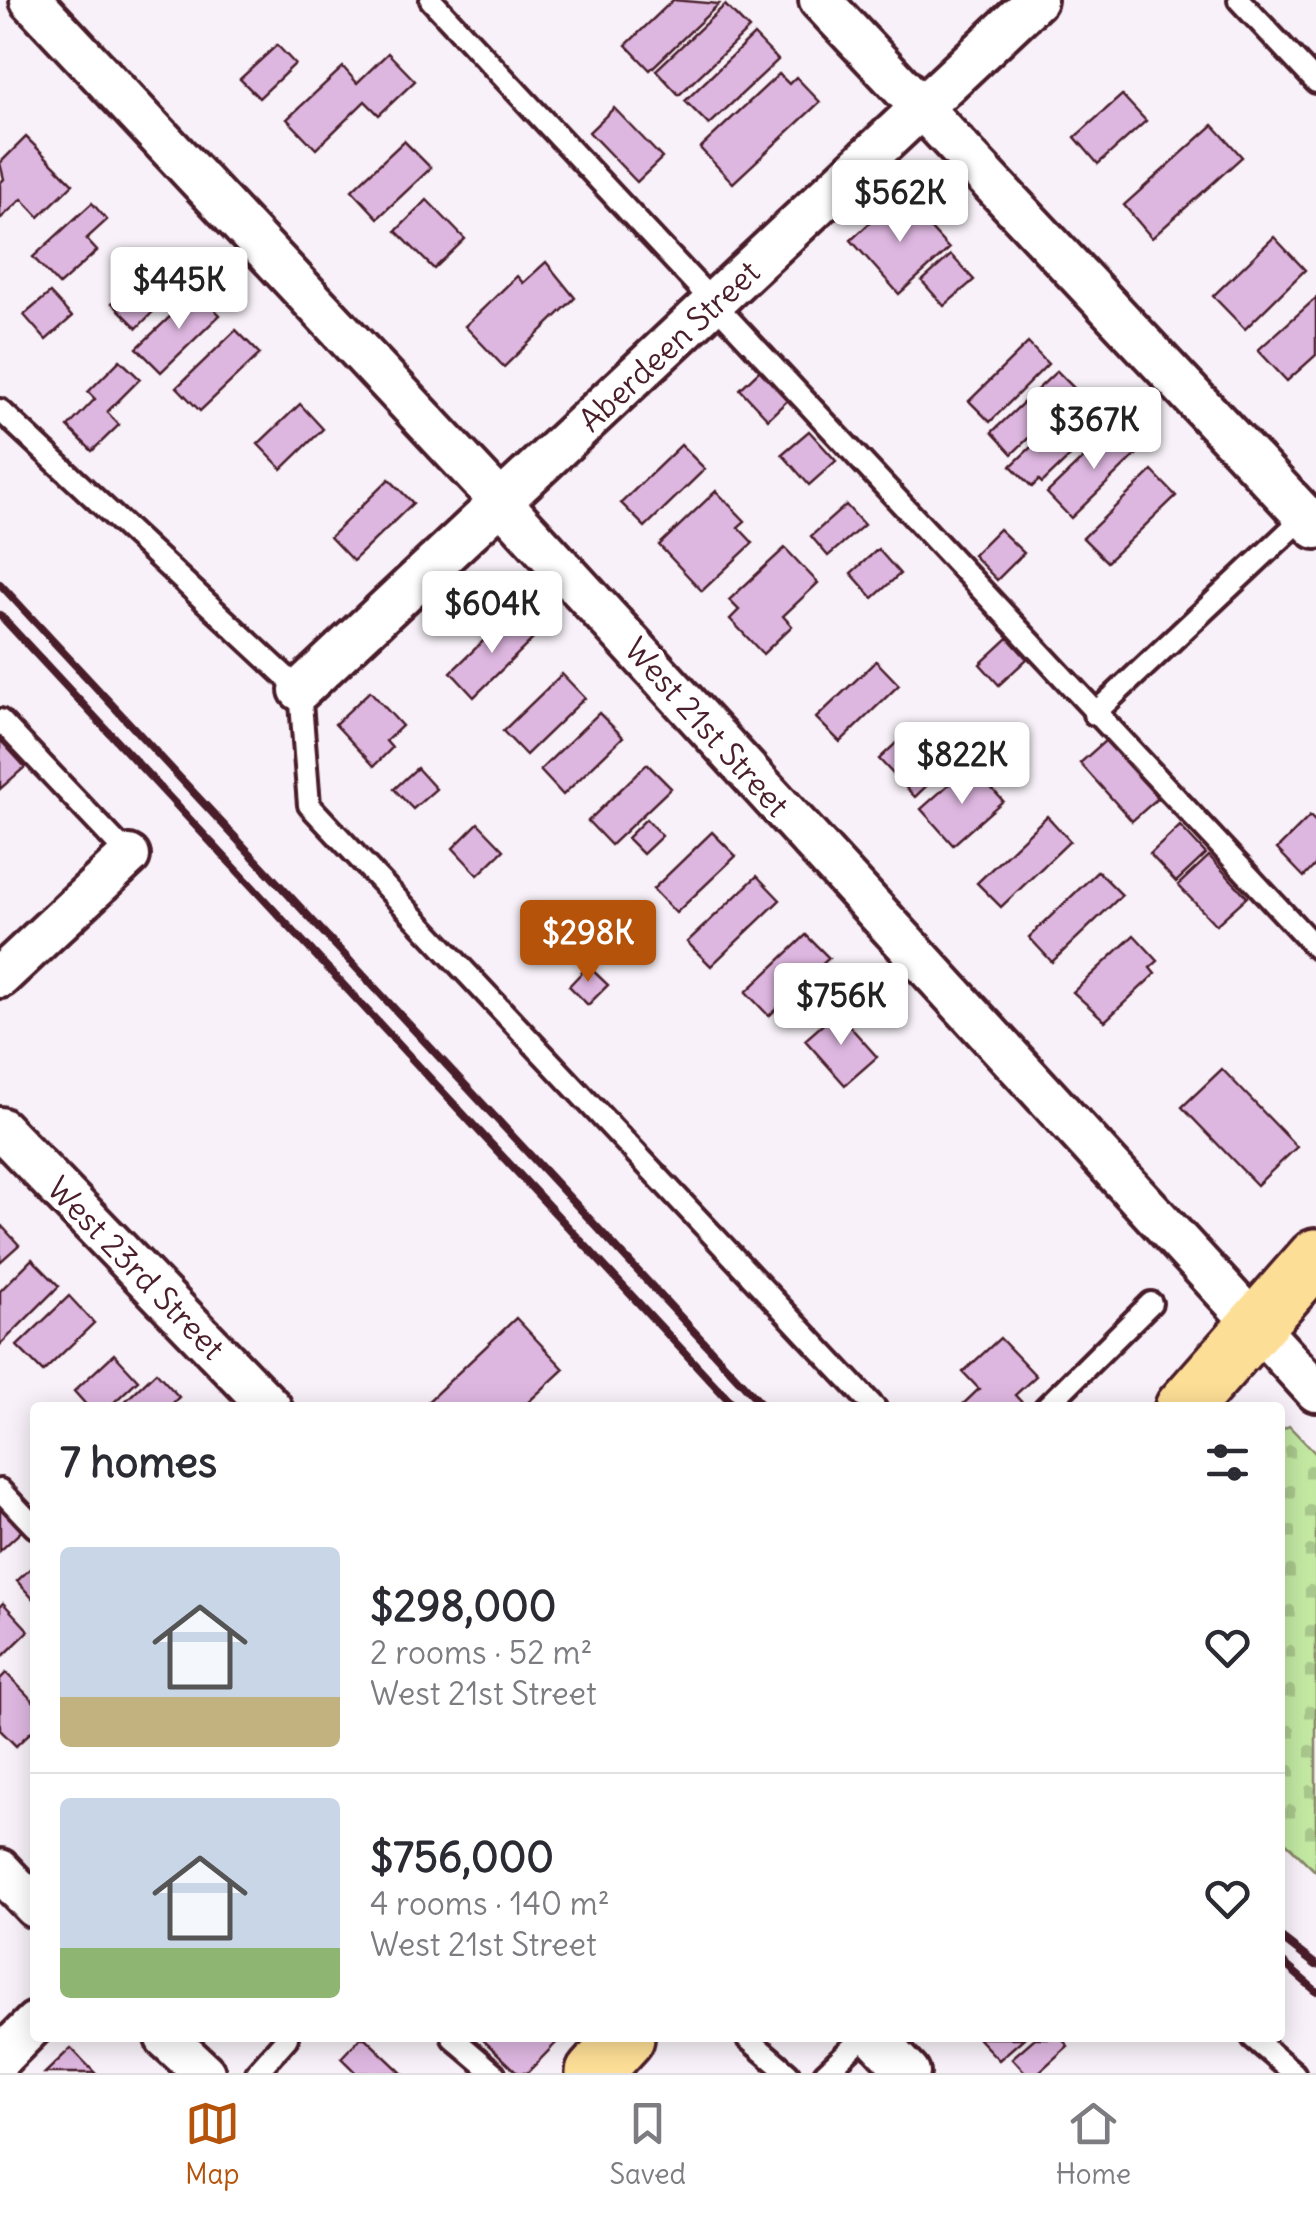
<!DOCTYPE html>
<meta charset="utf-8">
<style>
body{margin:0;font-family:Delius,sans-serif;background:#f7f7f7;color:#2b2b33;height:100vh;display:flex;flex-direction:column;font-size:38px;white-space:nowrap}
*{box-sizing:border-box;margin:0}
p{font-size:32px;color:#7c7c81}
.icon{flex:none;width:55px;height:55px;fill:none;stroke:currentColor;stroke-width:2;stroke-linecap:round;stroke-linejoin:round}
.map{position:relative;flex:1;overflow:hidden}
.drawer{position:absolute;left:30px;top:1402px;width:1255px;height:640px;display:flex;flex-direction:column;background:#fff;border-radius:10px;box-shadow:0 5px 25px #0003}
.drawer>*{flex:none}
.price{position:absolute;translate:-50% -85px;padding:0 22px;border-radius:10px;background:#fff;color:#222;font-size:32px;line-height:65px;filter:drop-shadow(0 2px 5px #0008)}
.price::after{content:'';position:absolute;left:50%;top:60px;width:30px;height:22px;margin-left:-15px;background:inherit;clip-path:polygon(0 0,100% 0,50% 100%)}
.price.active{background:#b45309;color:#fff}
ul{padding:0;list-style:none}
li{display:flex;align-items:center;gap:30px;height:250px;padding:0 30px}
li+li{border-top:2px solid #e1e1e2}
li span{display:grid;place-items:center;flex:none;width:280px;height:200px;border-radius:10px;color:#555}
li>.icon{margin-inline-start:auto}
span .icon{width:120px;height:120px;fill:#fffc;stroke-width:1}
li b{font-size:42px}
h2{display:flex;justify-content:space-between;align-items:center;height:120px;padding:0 30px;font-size:42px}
.tab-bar{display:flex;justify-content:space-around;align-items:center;height:140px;border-top:2px solid #e1e1e2;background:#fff;font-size:28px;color:#7c7c81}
.tab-bar a{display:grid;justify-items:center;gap:5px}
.tab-bar .active{color:#b45309}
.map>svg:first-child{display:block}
.cemetery{fill:url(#cemetery-stones);stroke:#868466;stroke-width:2.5}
.building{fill:#deb7e0;stroke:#4a1f2b;stroke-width:2.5}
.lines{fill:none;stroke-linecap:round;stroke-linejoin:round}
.service-casing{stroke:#4a1f2b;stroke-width:28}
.minor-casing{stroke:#4a1f2b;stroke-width:48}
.primary-casing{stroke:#4a1f2b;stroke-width:62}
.service{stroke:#fff;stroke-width:20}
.minor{stroke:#fff;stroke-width:40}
.primary{stroke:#fdde96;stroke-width:55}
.rail{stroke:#4a1f2b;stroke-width:8}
.labels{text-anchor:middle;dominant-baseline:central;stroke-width:10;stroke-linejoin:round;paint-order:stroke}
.street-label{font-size:32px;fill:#4a1f2b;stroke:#fff}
</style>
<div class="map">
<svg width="1316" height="2073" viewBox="0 0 1316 2073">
<defs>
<pattern id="cemetery-stones" width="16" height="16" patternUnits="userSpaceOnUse" patternTransform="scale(2.5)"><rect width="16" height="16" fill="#c2e8a2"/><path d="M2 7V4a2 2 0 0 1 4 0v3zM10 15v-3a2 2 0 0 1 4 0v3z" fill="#a8c78c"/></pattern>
</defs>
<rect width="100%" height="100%" fill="#f8f1f9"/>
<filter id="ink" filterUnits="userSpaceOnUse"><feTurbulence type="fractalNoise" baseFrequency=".01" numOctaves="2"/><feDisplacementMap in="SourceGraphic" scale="20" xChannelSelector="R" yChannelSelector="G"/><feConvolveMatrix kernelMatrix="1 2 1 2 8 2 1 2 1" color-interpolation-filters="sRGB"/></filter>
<g filter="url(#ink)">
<polygon class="cemetery" points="1289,1426 1316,1454 1316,1872 1280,1837 1280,1431"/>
<g class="building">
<polygon points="673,0 719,4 650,70 626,45"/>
<polygon points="725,5 749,29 679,95 656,70"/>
<polygon points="754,35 778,60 709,125 685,101"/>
<polygon points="277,45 295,64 259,98 240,79"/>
<polygon points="388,53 415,81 379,115 365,101 316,149 287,119 343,67 357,83"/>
<polygon points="779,74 789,84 796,77 820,102 733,183 700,148"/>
<polygon points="1122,95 1146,121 1098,164 1075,137"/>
<polygon points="614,108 662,158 637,182 589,132"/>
<polygon points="1213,125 1242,157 1152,238 1124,205"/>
<polygon points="26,137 73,184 39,217 22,199 0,219 0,183 4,179 0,163"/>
<polygon points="404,141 431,168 378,218 352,190"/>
<polygon points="900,195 949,249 899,294 851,240"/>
<polygon points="427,200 465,239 434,269 396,231"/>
<polygon points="92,203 107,220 86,239 97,251 59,285 33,257"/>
<polygon points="1274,237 1305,270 1245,329 1213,296"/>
<polygon points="161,253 186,278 137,328 112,303"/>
<polygon points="951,255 974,280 944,306 922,281"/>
<polygon points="546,262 575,298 504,367 465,326 517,276 523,283"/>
<polygon points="197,291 220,315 161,372 137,348"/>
<polygon points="50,293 72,317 46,340 24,315"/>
<polygon points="1316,298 1316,355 1287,381 1258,350"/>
<polygon points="236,330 260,354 200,411 177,387"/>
<polygon points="1028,343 1048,364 990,422 969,401"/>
<polygon points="120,360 140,379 107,412 119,425 92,451 68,427 95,399 88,392"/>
<polygon points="760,370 789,399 768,419 740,389"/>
<polygon points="1057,371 1077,391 1012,454 992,432"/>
<polygon points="1088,393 1111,417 1042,483 1039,480 1032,487 1011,466"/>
<polygon points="300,404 323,429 282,469 258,444"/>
<polygon points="1117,426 1140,451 1071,518 1047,493"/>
<polygon points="809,431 836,461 809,485 782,454"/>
<polygon points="681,445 705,469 645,527 621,503"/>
<polygon points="1152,471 1176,496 1107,562 1083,538"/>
<polygon points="389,479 413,503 353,561 330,537"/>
<polygon points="716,491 745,521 738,527 753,543 702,591 659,545"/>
<polygon points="846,505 864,525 828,556 811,536"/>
<polygon points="999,529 1024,553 997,580 973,555"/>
<polygon points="785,548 818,583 783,616 792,626 763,654 730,619 739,610 729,600"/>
<polygon points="878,549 900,574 873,598 851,573"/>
<polygon points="510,615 533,639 474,697 451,672"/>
<polygon points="1008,638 1027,659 999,685 980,664"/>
<polygon points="876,661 899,685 840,742 816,718"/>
<polygon points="562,674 585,698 526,755 503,731"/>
<polygon points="370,691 402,726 386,741 392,748 374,766 335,724"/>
<polygon points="599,713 623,737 563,795 540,770"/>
<polygon points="912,728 948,765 915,797 879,759"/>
<polygon points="1106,740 1158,798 1132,821 1080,763"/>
<polygon points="1,741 25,767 0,789 0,742"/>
<polygon points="647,764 671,788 611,845 588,821"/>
<polygon points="417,768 436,789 413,809 394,789"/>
<polygon points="978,773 1003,801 953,845 921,809 957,777 964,785"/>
<polygon points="1047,816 1070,841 1001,907 977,883"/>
<polygon points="1310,816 1316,822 1316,864 1304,877 1277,849"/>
<polygon points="646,819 662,836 643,854 627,838"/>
<polygon points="478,823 504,850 478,875 453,848"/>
<polygon points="1180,826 1206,854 1176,882 1150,854"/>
<polygon points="712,832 736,856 676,913 653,889"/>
<polygon points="1209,856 1247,897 1216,925 1178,885"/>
<polygon points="1098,871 1122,895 1052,962 1029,937"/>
<polygon points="757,876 780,900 711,966 687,942"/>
<polygon points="806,935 829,958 769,1016 746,992"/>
<polygon points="1134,935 1158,961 1150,968 1155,974 1105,1021 1073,992"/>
<polygon points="588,966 608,985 588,1005 569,986"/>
<polygon points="837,1012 877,1057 845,1085 805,1040"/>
<polygon points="1222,1069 1297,1147 1257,1185 1182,1107"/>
<polygon points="0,1224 19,1245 0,1262"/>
<polygon points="32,1259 59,1286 0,1345 0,1291"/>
<polygon points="69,1296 94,1323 43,1372 17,1346"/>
<polygon points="516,1318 564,1369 522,1408 421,1408"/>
<polygon points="1000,1338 1036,1376 1015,1395 1027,1408 959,1408 979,1389 963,1372"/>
<polygon points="114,1354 138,1380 108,1408 89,1408 74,1391"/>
<polygon points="156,1372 179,1397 168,1408 118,1408"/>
<polygon points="0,1502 25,1528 0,1551"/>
<polygon points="35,1564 35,1601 17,1581"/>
<polygon points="3,1603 29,1631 0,1659 0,1606"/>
<polygon points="6,1673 35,1703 35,1728 16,1746 0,1730 0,1679"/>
<polygon points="360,2038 365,2038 402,2073 356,2073 341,2058"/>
<polygon points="481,2038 561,2038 527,2073 518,2073"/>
<polygon points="978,2038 1024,2038 999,2060"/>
<polygon points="1035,2038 1061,2038 1068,2046 1038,2073 1026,2073 1012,2058"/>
<polygon points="71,2048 95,2073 45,2073"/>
</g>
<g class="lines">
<g class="service-casing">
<g id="service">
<polyline points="431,0 1316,948"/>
<polyline points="1239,0 1316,82"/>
<polyline points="0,410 300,690 309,805 875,1408"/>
<polyline points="1094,714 1305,516"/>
<polyline points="0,720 129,856"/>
<polyline points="1045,1408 1151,1303"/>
<polyline points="0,1490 35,1527"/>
<polyline points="453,2038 494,2073"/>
<polyline points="747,2038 788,2073"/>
<polyline points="1253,2038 1294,2073"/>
<polyline points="256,2073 287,2038"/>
<polyline points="825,2073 862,2038"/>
</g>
</g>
<g class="minor-casing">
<g id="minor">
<polyline points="31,0 502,503 1316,1391"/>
<polyline points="820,0 1316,528"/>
<polyline points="300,690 1036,0"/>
<polyline points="0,977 129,856"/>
<polyline points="0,1128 271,1408"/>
<polyline points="0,1870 35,1907"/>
<polyline points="166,2038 204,2073"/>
<polyline points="876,2038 909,2073"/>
<polyline points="0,2058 35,2023"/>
</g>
</g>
<g class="primary-casing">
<g id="primary">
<polyline points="1183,1408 1316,1257"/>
<polyline points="594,2073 626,2038"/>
</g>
</g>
<use href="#service" class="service"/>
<use href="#minor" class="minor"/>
<use href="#primary" class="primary"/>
<g class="rail">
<polyline points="0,584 765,1408"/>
<polyline points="0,615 736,1408"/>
<polyline points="1280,1937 1316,1965"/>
<polyline points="1280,1960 1316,1991"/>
</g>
</g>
</g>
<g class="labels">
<g class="street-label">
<text transform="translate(669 346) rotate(-43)">Aberdeen Street</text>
<text transform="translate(707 727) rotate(48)">West 21st Street</text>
<text transform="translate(136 1268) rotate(46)">West 23rd Street</text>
</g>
</g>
</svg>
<b class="price" style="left:900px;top:245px">$562K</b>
<b class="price" style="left:179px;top:332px">$445K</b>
<b class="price" style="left:1094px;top:472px">$367K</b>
<b class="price" style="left:492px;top:656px">$604K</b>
<b class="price" style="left:962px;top:807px">$822K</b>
<b class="price active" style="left:588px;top:985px">$298K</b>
<b class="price" style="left:841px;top:1048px">$756K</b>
<section class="drawer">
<h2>7 homes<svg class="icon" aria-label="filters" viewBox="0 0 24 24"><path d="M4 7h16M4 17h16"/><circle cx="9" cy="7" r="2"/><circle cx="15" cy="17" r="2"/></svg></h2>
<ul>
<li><span style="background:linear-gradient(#c9d6e8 75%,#c2b280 0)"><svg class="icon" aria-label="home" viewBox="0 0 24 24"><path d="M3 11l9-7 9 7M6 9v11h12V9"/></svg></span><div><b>$298,000</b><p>2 rooms · 52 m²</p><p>West 21st Street</p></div><svg class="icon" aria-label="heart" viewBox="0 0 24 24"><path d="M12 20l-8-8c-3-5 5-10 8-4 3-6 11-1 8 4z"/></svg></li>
<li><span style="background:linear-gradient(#c9d6e8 75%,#8fb573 0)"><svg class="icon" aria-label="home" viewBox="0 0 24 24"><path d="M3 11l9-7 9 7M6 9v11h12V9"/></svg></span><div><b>$756,000</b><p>4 rooms · 140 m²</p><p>West 21st Street</p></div><svg class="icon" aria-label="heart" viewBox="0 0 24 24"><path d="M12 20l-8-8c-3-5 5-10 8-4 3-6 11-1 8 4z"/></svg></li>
</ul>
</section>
</div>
<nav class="tab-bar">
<a class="active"><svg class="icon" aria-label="map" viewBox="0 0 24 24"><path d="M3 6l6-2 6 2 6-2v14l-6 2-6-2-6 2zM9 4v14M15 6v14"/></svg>Map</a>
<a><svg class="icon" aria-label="saved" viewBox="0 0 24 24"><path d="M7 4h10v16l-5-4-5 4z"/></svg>Saved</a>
<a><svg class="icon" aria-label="home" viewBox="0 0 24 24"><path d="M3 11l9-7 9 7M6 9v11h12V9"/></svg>Home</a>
</nav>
